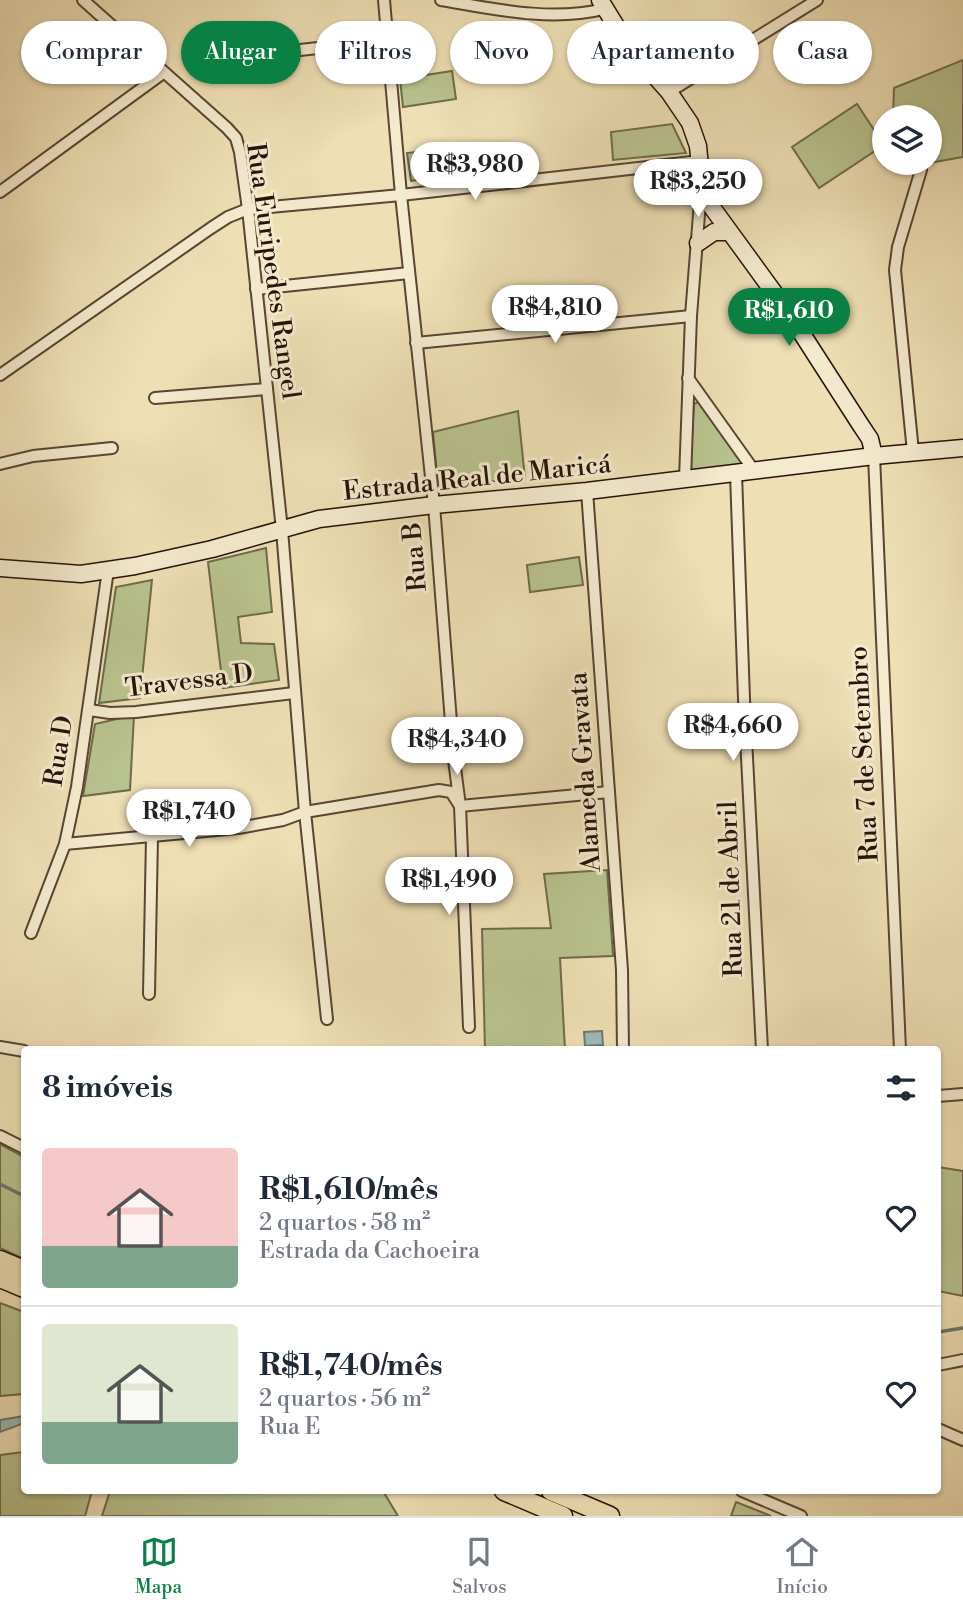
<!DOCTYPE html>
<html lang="pt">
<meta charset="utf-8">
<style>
body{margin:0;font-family:"Libre Bodoni",serif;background:#f2f2f3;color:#1f2937;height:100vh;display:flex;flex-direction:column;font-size:26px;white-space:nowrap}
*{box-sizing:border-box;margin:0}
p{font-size:23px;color:#747a83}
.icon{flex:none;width:38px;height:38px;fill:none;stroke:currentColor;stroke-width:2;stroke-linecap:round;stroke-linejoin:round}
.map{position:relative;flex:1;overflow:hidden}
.drawer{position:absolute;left:21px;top:1046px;width:920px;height:448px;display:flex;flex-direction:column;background:#fff;border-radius:7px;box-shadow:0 2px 5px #0004}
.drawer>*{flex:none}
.banner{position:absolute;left:21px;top:21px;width:922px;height:63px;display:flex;gap:14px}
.controls{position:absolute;left:872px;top:105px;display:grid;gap:14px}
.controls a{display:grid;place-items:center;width:70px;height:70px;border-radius:50%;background:#fff;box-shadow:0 2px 5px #0004;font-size:35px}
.price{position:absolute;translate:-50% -60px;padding:0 16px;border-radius:24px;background:#fff;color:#222;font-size:23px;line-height:46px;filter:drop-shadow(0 2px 4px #0008)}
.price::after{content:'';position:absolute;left:50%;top:42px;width:21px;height:16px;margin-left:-10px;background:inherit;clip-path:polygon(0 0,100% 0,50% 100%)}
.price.active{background:#0b8043;color:#fff}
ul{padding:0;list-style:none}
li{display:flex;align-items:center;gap:21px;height:175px;padding:0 21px}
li+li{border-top:2px solid #e0e1e3}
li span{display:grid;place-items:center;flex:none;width:196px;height:140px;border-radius:7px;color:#555}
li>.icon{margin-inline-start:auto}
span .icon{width:84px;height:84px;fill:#fffc;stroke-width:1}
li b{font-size:30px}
h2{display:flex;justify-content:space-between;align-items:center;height:84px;padding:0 21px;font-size:30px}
.chip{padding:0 24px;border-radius:32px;background:#fff;box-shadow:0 2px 5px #0004;font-size:24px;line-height:63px}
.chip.active{background:#0b8043;color:#fff}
.tabs{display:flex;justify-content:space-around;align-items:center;height:98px;border-top:2px solid #e0e1e3;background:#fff;font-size:19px;color:#747a83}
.tabs a{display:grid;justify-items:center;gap:4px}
.tabs .active{color:#0b8043}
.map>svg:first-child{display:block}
.green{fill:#b8c28e;stroke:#6f6a4a;stroke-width:2}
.water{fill:#9dbab6;stroke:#6d7770;stroke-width:2}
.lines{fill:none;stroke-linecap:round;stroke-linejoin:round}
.stream{stroke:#6d7770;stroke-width:3.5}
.street-casing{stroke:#584532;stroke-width:14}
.secondary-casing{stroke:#261206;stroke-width:19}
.primary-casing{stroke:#261206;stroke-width:21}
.street{stroke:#f4eace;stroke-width:10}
.secondary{stroke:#f4eace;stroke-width:16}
.primary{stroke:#eedfb4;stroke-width:18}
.labels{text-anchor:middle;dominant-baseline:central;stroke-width:6;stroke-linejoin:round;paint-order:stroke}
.street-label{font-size:26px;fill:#261206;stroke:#f4eace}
</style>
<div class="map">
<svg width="963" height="1516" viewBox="0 0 963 1516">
<rect width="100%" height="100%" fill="#eedfb4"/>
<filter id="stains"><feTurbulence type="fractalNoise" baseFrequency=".00286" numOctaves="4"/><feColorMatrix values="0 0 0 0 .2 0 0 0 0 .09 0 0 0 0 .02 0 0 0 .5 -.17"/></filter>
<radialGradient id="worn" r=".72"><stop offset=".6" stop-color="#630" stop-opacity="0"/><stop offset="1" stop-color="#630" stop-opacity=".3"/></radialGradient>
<g class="green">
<polygon points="963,60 963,157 929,163 929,117 893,117 894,88"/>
<polygon points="452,71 456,99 403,107 400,79"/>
<polygon points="857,104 884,145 819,188 792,147"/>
<polygon points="672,124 686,153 613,160 611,132"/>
<polygon points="460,146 464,174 411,181 407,153"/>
<polygon points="698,402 702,404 744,465 692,474 690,470 694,404"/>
<polygon points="518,411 525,478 438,487 433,432"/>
<polygon points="266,548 272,612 238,617 241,643 274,644 279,680 223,688 208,562"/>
<polygon points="579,557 583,585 530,592 527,565"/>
<polygon points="152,580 140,698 99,703 116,587"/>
<polygon points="134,715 130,790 83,796 95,724"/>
<polygon points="607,870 613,956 560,958 565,1050 485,1050 482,929 551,928 544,874"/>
<polygon points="0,1144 24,1157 24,1259 0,1248"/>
<polygon points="938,1167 963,1171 963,1296 938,1291"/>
<polygon points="0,1303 24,1312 24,1394 0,1396"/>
<polygon points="24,1452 24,1491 92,1491 85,1516 0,1516 0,1455"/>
<polygon points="110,1491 383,1491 398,1516 102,1516"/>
<polygon points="736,1502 771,1516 731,1516"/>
</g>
<g class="water">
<polygon points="602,1031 603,1045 585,1046 584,1032"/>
<polygon points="24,1416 24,1423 0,1432 0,1420"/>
</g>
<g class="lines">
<g class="stream">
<polyline points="0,1184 24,1196"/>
<polyline points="938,1332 963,1328"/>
</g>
<g class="street-casing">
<g id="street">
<polyline points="83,0 227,128 236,138 240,152 248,209 282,530 305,812 327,1019"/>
<polyline points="384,0 401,195 434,505 454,760 460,806 469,1027"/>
<path d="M441 0C494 9 550 22 604 9"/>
<polyline points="274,53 388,40"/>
<polyline points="669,92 817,0"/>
<polyline points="0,192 163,73"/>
<polyline points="256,289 409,273"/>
<polyline points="416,343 691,316"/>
<polyline points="0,375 211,228 228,217 248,209 401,195 700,161"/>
<polyline points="688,378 755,472"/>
<polyline points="155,398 267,389"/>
<polyline points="913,452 895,270 898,247 921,170"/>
<polyline points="874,456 900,1050"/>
<polyline points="0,464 33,456 112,448"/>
<polyline points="736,474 744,699 762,1050"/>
<polyline points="685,479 691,316 701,189"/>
<polyline points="587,491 622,970 623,1050"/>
<polyline points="89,710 110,713 136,712 294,693"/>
<polyline points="65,844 238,828 283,820 305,812 439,790 451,792 460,806 609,792"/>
<polyline points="31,933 65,844 77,787 108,570"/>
<polyline points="149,994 152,837"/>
<polyline points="0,1047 24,1051"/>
<polyline points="938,1096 963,1094"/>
<polyline points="0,1136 24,1148"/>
<polyline points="938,1365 963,1360"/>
<polyline points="938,1429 963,1440"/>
<polyline points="742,1491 801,1516"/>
</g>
</g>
<g class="secondary-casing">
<g id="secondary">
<polyline points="600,0 629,47 669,92 690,123 698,146 702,187 711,206 786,309 860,424 870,439 874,456"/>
<polyline points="698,243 714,232 728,232"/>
<polyline points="0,568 81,574 135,566 212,549 319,519 434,505 587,491 874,456 963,448"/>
</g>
</g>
<g class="primary-casing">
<g id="primary">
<polyline points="0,1260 24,1270"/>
<polyline points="0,1278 24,1288"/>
<polyline points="504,1491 563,1516"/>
<polyline points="551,1491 610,1516"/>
</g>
</g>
<use href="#street" class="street"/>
<use href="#secondary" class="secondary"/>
<use href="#primary" class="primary"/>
</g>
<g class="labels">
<g class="street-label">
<text transform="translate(273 271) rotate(82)">Rua Euripedes Rangel</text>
<text transform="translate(477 478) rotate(-6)">Estrada Real de Maricá</text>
<text transform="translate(415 557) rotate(-95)">Rua B</text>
<text transform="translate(189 681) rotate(-7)">Travessa D</text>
<text transform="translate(59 751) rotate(-81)">Rua D</text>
<text transform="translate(864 754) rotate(-93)">Rua 7 de Setembro</text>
<text transform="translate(585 772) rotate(-94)">Alameda Gravata</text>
<text transform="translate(731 889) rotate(-92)">Rua 21 de Abril</text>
</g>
</g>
<rect width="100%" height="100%" filter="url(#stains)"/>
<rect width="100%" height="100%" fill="url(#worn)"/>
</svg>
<div class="controls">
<a><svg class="icon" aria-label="layers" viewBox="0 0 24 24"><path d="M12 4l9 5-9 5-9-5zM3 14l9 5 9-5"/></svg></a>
</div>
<b class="price" style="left:475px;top:202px">R$3,980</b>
<b class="price" style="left:698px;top:219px">R$3,250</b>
<b class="price" style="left:555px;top:345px">R$4,810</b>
<b class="price active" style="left:789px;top:348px">R$1,610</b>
<b class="price" style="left:733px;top:763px">R$4,660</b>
<b class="price" style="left:457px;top:777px">R$4,340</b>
<b class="price" style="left:189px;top:849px">R$1,740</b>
<b class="price" style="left:449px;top:917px">R$1,490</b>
<div class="banner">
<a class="chip">Comprar</a>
<a class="chip active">Alugar</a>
<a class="chip">Filtros</a>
<a class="chip">Novo</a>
<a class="chip">Apartamento</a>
<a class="chip">Casa</a>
</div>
<section class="drawer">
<h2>8 imóveis<svg class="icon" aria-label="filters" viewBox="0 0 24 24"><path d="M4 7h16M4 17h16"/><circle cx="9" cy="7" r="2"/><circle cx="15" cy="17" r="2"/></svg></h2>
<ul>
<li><span style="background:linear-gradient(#f6c9c9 70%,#7fa58c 0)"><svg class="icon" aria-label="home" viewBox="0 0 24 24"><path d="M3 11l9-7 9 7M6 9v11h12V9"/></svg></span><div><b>R$1,610/mês</b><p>2 quartos · 58 m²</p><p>Estrada da Cachoeira</p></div><svg class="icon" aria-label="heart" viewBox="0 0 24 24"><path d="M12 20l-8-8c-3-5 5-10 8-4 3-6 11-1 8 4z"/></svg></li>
<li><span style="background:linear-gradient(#dfe7d0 70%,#7fa58c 0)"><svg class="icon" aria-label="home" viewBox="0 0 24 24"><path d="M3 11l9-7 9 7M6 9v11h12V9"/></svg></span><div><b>R$1,740/mês</b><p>2 quartos · 56 m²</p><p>Rua E</p></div><svg class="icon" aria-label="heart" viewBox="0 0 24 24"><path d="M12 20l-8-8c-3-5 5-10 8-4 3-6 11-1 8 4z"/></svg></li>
</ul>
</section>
</div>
<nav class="tabs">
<a class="active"><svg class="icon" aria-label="map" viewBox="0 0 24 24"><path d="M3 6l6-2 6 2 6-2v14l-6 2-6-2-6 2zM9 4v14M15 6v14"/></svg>Mapa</a>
<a><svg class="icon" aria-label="saved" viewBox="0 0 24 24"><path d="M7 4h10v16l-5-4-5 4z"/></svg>Salvos</a>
<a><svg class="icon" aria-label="home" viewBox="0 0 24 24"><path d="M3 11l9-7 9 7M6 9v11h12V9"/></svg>Início</a>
</nav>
